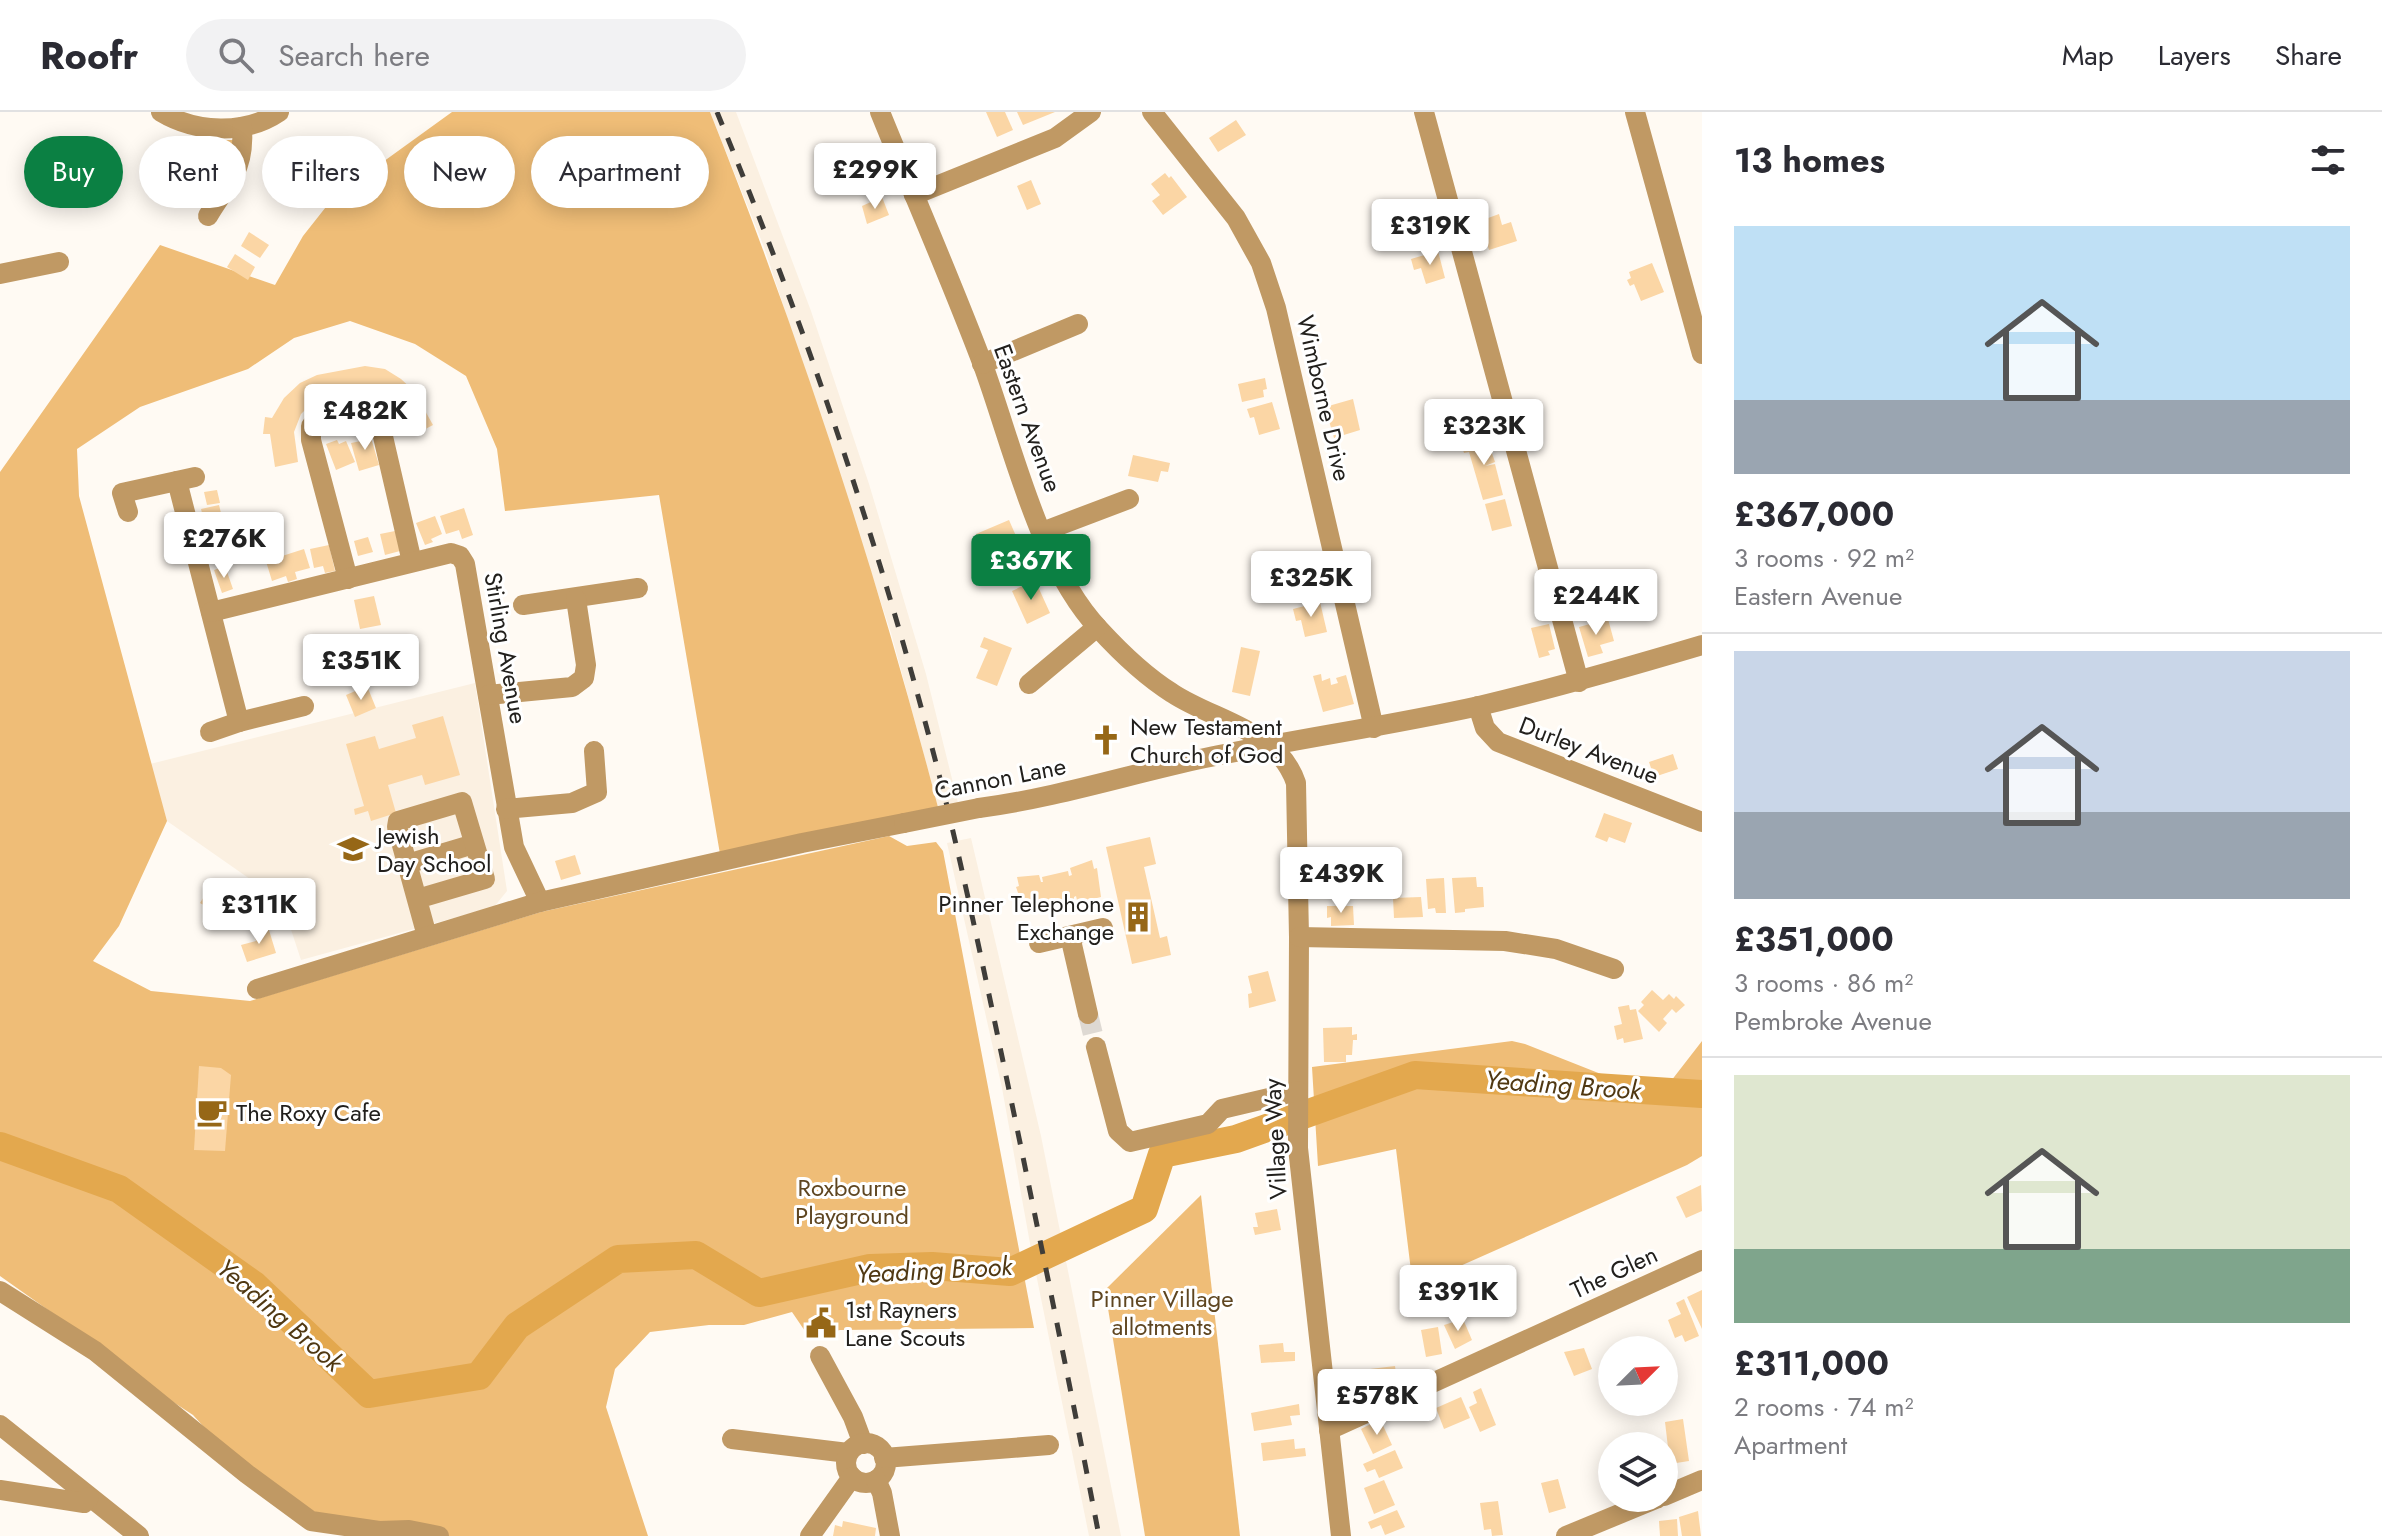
<!DOCTYPE html>
<meta charset="utf-8">
<style>
body{margin:0;font-family:Jost,sans-serif;background:#f2f2f3;color:#2b2b33;height:100vh;display:flex;flex-direction:column;font-size:30px;white-space:nowrap}
*{box-sizing:border-box;margin:0}
p{font-size:26px;color:#7c7c81}
.icon{flex:none;width:44px;height:44px;fill:none;stroke:currentColor;stroke-width:2;stroke-linecap:round;stroke-linejoin:round}
.map{position:relative;flex:1;overflow:hidden}
.side{display:flex;flex-direction:column;background:#fff;width:680px}
.side>*{flex:none}
.top-card{position:absolute;left:24px;top:24px;width:760px;height:72px;display:flex;gap:16px}
.needle{width:52px;rotate:66deg}
.tools{position:absolute;left:1598px;top:1224px;display:grid;gap:16px}
.tools a{display:grid;place-items:center;width:80px;height:80px;border-radius:50%;background:#fff;box-shadow:0 4px 20px #0003;font-size:40px}
.price{position:absolute;translate:-50% -68px;padding:0 18px;border-radius:8px;background:#fff;color:#222;font-size:26px;line-height:52px;filter:drop-shadow(0 2px 4px #0008)}
.price::after{content:'';position:absolute;left:50%;top:48px;width:24px;height:18px;margin-left:-12px;background:inherit;clip-path:polygon(0 0,100% 0,50% 100%)}
.price.active{background:#0b8043;color:#fff}
ul{padding:0;list-style:none}
li{display:grid;align-content:center;gap:16px;height:424px;padding:0 32px}
li+li{border-top:2px solid #e1e1e2}
li span{display:grid;place-items:center;height:248px;border-radius:0px;color:#555}
li>.icon{margin-inline-start:auto}
span .icon{width:144px;height:144px;fill:#fffc;stroke-width:1}
li b{font-size:34px}
h2{display:flex;justify-content:space-between;align-items:center;height:96px;padding:0 32px;font-size:34px}
.pill{padding:0 28px;border-radius:36px;background:#fff;box-shadow:0 4px 20px #0003;font-size:28px;line-height:72px}
.pill.active{background:#0b8043;color:#fff}
header{display:flex;align-items:center;gap:48px;box-sizing:border-box;height:112px;padding:0 40px;background:#fff;border-bottom:2px solid #e1e1e2}
header strong{font-size:38px}
nav{display:flex;gap:44px;margin-inline-start:auto;font-size:28px}
.search{width:560px;height:72px;background:#f2f2f3;display:flex;align-items:center;gap:20px;box-sizing:border-box;padding:0 28px;border-radius:44px;color:#7c7c81;font-size:30px}
main{display:flex;flex:1;min-height:0}
.map>svg:first-child{display:block}
.built{fill:#fbf0e1}
.green{fill:#efbd77}
.lines{fill:none;stroke-linecap:round;stroke-linejoin:round}
.river{stroke:#e3a84e;stroke-width:28}
.building{fill:#fbd6a5}
.minor-tunnel{stroke:#ded9d3;stroke-width:20;stroke-dasharray:20 10;stroke-linecap:butt}
.minor{stroke:#c09964;stroke-width:20}
.rail{stroke:#3f3d39;stroke-width:5;stroke-dasharray:14 14;stroke-linecap:butt}
.minor-bridge{stroke:#c09964;stroke-width:20}
.labels{text-anchor:middle;dominant-baseline:central;stroke-width:6;stroke-linejoin:round;paint-order:stroke}
.street-label{font-size:24px;fill:#22201d;stroke:#fff}
.poi-label{font-size:24px;fill:#22201d;stroke:#fff;text-anchor:start}
.park-label{font-size:24px;fill:#5f4621;stroke:#fff}
.water-label{font-size:26px;font-style:italic;fill:#503812;stroke:#fff}
</style>
<header>
<strong>Roofr</strong>
<div class="search"><svg class="icon" aria-label="search" viewBox="0 0 24 24"><circle cx="10" cy="10" r="6"/><path d="M15 15l6 6"/></svg>Search here</div>
<nav><a>Map</a><a>Layers</a><a>Share</a></nav>
</header>
<main>
<div class="map">
<svg width="1702" height="1424" viewBox="0 0 1702 1424">
<rect width="100%" height="100%" fill="#fffaf3"/>
<g class="built">
<polygon points="710,0 736,0 811,199 869,372 926,562 959,695 939,699 891,521 764,135"/>
<polygon points="475,571 507,779 494,795 301,848 274,766 257,772 167,709 150,652"/>
<polygon points="971,726 1041,1024 1121,1424 1089,1424 1031,1137 1002,976 947,731"/>
</g>
<g class="green">
<path d="M452 0H710C802 231 876 458 939 699L720 742 659 383 505 399 497 337 466 264 415 232 350 209 294 226 248 257 140 295 77 337 79 384 167 709 119 814 93 849 151 879 250 889 541 800 889 724 907 734 936 730 943 739 1034 1216 840 1218 809 1225 792 1200 744 1213H709L650 1220 615 1257 606 1295 648 1424H423L311 1409 247 1362 193 1303 95 1239 99 1234 0 1164V360L160 133 275 173 303 124 333 86Z"/>
<polygon points="188,24 205,28 234,28 227,62 183,34"/>
<polygon points="1512,929 1525,932 1606,964 1671,969 1702,929 1702,1044 1687,1053 1413,1175 1396,1037 1318,1054 1312,955"/>
<polygon points="1201,1083 1240,1424 1145,1424 1105,1178"/>
</g>
<g class="lines">
<polyline class="river" points="0,1034 119,1077 254,1173 369,1282 479,1264 517,1214 618,1147 696,1143 759,1181 870,1156 932,1154 1010,1160 1144,1097 1162,1042 1236,1027 1415,963 1702,982"/>
</g>
<g class="building">
<polygon points="986,0 1005,0 1013,18 997,25"/>
<polygon points="1017,0 1055,0 1023,13"/>
<polygon points="1236,8 1246,23 1218,40 1209,26"/>
<polygon points="1165,61 1169,66 1171,64 1187,85 1163,103 1152,89 1160,83 1151,72"/>
<polygon points="1031,68 1041,92 1027,98 1017,74"/>
<polygon points="882,85 889,103 867,112 862,94"/>
<polygon points="1499,102 1502,113 1511,110 1517,129 1489,138 1480,109"/>
<polygon points="1429,103 1437,133 1413,139 1411,130 1407,131 1405,124 1411,123 1408,109"/>
<polygon points="249,120 269,133 260,146 241,134"/>
<polygon points="1438,139 1445,166 1426,172 1421,156 1414,158 1411,147"/>
<polygon points="235,142 255,155 248,168 227,155"/>
<polygon points="1652,151 1664,180 1641,189 1634,172 1630,174 1627,168 1631,166 1629,160"/>
<polygon points="365,254 385,257 401,267 414,279 433,313 412,324 395,292 388,286 377,280 354,277 312,291 301,302 294,320 298,350 275,355 270,322 263,322 265,305 272,306 284,286 300,271 317,263"/>
<polygon points="1265,266 1267,277 1263,278 1264,285 1242,290 1238,272"/>
<polygon points="1353,287 1360,318 1334,326 1325,295"/>
<polygon points="1272,290 1280,317 1259,323 1254,305 1250,306 1247,297"/>
<polygon points="369,319 379,353 359,359 351,331 361,329 359,322"/>
<polygon points="1486,324 1495,350 1485,354 1495,352 1503,383 1483,388 1469,340 1464,341 1461,332"/>
<polygon points="337,328 339,332 346,329 355,350 336,358 326,332"/>
<polygon points="1133,343 1170,351 1168,360 1161,359 1158,370 1128,364"/>
<polygon points="217,378 220,391 207,393 204,380"/>
<polygon points="1505,387 1512,414 1492,419 1485,392"/>
<polygon points="219,393 225,417 207,421 201,397"/>
<polygon points="464,396 473,423 462,427 459,418 446,422 440,404"/>
<polygon points="435,404 442,422 431,427 433,430 425,433 416,411"/>
<polygon points="1009,408 1016,424 982,438 976,422"/>
<polygon points="395,419 400,439 385,443 380,422"/>
<polygon points="368,425 373,440 358,444 354,429"/>
<polygon points="329,433 335,459 325,461 323,454 314,456 310,437"/>
<polygon points="304,437 310,456 295,460 297,467 288,470 286,464 272,469 265,446 278,442 279,445"/>
<polygon points="225,454 233,477 222,481 214,458"/>
<polygon points="1035,468 1050,501 1027,512 1012,479"/>
<polygon points="374,484 381,513 360,517 354,488"/>
<polygon points="1320,490 1327,520 1305,525 1301,508 1296,509 1293,497"/>
<polygon points="1608,507 1614,529 1600,533 1603,541 1588,545 1579,515"/>
<polygon points="1549,512 1555,537 1548,539 1550,543 1539,546 1531,516"/>
<polygon points="984,525 1012,536 997,574 976,566 988,538 980,535"/>
<polygon points="1241,535 1260,539 1250,584 1232,580"/>
<polygon points="1321,562 1322,569 1330,566 1331,573 1338,571 1336,566 1346,563 1354,592 1323,600 1313,564"/>
<polygon points="367,574 376,596 355,605 346,583"/>
<polygon points="443,604 460,663 425,673 422,663 388,673 396,701 371,709 368,699 355,703 354,697 364,694 346,632 375,624 379,637 416,626 412,613"/>
<polygon points="1673,642 1678,657 1654,665 1649,650"/>
<polygon points="1604,701 1632,711 1625,731 1609,725 1607,730 1595,725"/>
<polygon points="1150,725 1156,752 1144,755 1160,826 1167,824 1171,843 1132,852 1106,735"/>
<polygon points="575,743 581,762 561,768 555,749"/>
<polygon points="1092,748 1094,757 1097,756 1101,785 1085,789 1084,786 1077,788 1076,784 1074,785 1074,788 1048,794 1048,791 1044,791 1045,794 1038,798 1025,801 1016,775 1019,774 1017,765 1039,763 1041,770 1043,770 1042,765 1068,759 1069,764 1072,763 1070,756"/>
<polygon points="1476,765 1477,775 1483,775 1484,795 1465,797 1465,800 1455,801 1452,766"/>
<polygon points="1444,766 1446,801 1436,801 1435,796 1428,797 1426,767"/>
<polygon points="205,783 236,800 226,818 203,805 209,796 200,791"/>
<polygon points="1421,785 1423,805 1394,806 1393,786"/>
<polygon points="1327,794 1353,794 1354,813 1331,814 1331,805 1327,806"/>
<polygon points="268,815 276,841 247,850 241,833 256,829 254,820"/>
<polygon points="1268,859 1276,889 1249,896 1248,882 1252,881 1248,864"/>
<polygon points="1652,878 1663,888 1669,882 1674,887 1676,884 1685,893 1676,901 1672,897 1663,907 1667,911 1659,920 1638,899 1644,893 1641,890"/>
<polygon points="1629,893 1630,898 1636,897 1643,927 1624,931 1623,926 1617,928 1614,914 1622,912 1618,895"/>
<polygon points="1352,915 1352,923 1357,922 1357,928 1353,928 1352,943 1346,943 1346,950 1324,950 1323,916"/>
<polygon points="199,954 221,956 231,963 225,1039 194,1038"/>
<polygon points="1701,1073 1702,1099 1686,1106 1676,1085"/>
<polygon points="1277,1097 1281,1118 1255,1123 1253,1115 1258,1115 1255,1101"/>
<polygon points="1702,1178 1702,1217 1687,1185"/>
<polygon points="1684,1187 1699,1224 1685,1230 1682,1223 1675,1226 1668,1208 1681,1202 1676,1191"/>
<polygon points="1463,1207 1472,1228 1455,1237 1444,1213"/>
<polygon points="1438,1215 1442,1242 1426,1245 1421,1218"/>
<polygon points="1283,1231 1284,1240 1295,1240 1295,1249 1261,1251 1259,1233"/>
<polygon points="1584,1236 1592,1257 1574,1264 1564,1240"/>
<polygon points="1395,1254 1398,1275 1386,1277 1387,1283 1368,1291 1365,1283 1361,1283 1354,1264 1370,1257"/>
<polygon points="1481,1276 1496,1313 1480,1320 1469,1295 1477,1291 1473,1280"/>
<polygon points="1461,1285 1470,1306 1444,1317 1436,1296"/>
<polygon points="1299,1292 1300,1303 1290,1304 1292,1313 1254,1319 1251,1301"/>
<polygon points="1380,1307 1392,1333 1373,1342 1361,1317"/>
<polygon points="1683,1307 1689,1349 1670,1352 1665,1310"/>
<polygon points="1294,1327 1295,1337 1305,1336 1306,1344 1263,1349 1261,1331"/>
<polygon points="1395,1338 1403,1356 1379,1366 1375,1357 1367,1360 1363,1352"/>
<polygon points="1558,1367 1566,1396 1549,1401 1541,1371"/>
<polygon points="1384,1368 1395,1393 1374,1402 1364,1376"/>
<polygon points="1498,1389 1503,1423 1492,1424 1491,1417 1484,1418 1480,1391"/>
<polygon points="1397,1398 1405,1415 1385,1423 1381,1413 1371,1417 1368,1410"/>
<polygon points="1698,1399 1701,1424 1682,1424 1679,1405"/>
<polygon points="1677,1407 1678,1424 1660,1424 1659,1409"/>
<polygon points="843,1409 876,1416 875,1424 833,1424 835,1413 842,1415"/>
</g>
<g class="lines">
<polyline class="minor-tunnel" points="1088,902 1096,935"/>
<g class="minor">
<path d="M161 0C196 21 245 23 279 0"/>
<path d="M880 0C914 84 951 168 983 253 1013 335 1039 453 1099 517 1121 541 1145 564 1172 581 1214 609 1278 617 1296 671L1299 825 1298 1036 1341 1424"/>
<polyline points="1152,0 1236,106 1261,151 1276,196 1374,616"/>
<polyline points="1424,0 1579,570"/>
<polyline points="1635,0 1702,242"/>
<polyline points="914,83 1055,26 1091,0"/>
<path d="M208 104C229 69 245 58 242 15"/>
<polyline points="0,162 59,150"/>
<polyline points="982,252 1078,212"/>
<polyline points="177,369 239,610 304,594"/>
<polyline points="128,400 122,381 195,365"/>
<polyline points="1042,420 1129,387"/>
<polyline points="348,467 311,328 311,314 319,306 367,296 378,303 412,450"/>
<polyline points="523,493 638,476"/>
<polyline points="211,500 451,441 460,444 465,452 514,735 540,790"/>
<polyline points="1029,572 1097,515"/>
<polyline points="488,583 572,575 584,566 586,553 576,487"/>
<polyline points="1478,594 1485,616 1498,630 1702,710"/>
<polyline points="210,620 239,610"/>
<path d="M979 696C1056 686 1130 662 1205 646 1296 627 1388 614 1479 594 1555 576 1628 555 1702 533"/>
<polyline points="506,697 572,691 597,680 594,639"/>
<polyline points="407,752 474,732"/>
<polyline points="417,787 485,767 462,690 398,709 397,715 427,824"/>
<polyline points="1070,824 1088,902"/>
<polyline points="1299,825 1505,829 1556,837 1614,857"/>
<polyline points="1039,831 1103,816"/>
<polyline points="257,877 540,790 802,731 904,711"/>
<polyline points="1096,935 1118,1019 1130,1030 1208,1012 1222,997 1298,979"/>
<polyline points="0,1179 95,1239 247,1362 311,1409 379,1419 409,1418 439,1424"/>
<polyline points="820,1244 853,1305 863,1332"/>
<polyline points="0,1313 139,1424"/>
<polyline points="1329,1318 1702,1148"/>
<polyline points="732,1327 848,1341"/>
<circle cx="866" cy="1351" r="20"/>
<polyline points="884,1346 1049,1333"/>
<polyline points="876,1368 882,1381 890,1424"/>
<polyline points="0,1378 84,1391 89,1385"/>
<polyline points="1664,1384 1702,1368"/>
<polyline points="810,1424 852,1365"/>
<polyline points="1566,1424 1658,1386"/>
</g>
<path class="rail" d="M717 0C809 223 887 455 946 690 972 798 994 907 1017 1016 1045 1152 1073 1288 1099 1424"/>
<polyline class="minor-bridge" points="904,711 979,696"/>
</g>
<defs>
<g id="church-bare" transform="scale(2.4)"><path d="M-1.2-6h2.4v3.5h3.3v2.4h-3.3V6h-2.4V-.1h-3.3v-2.4h3.3Z" fill="#966717" stroke="#fff" stroke-width="2.5" paint-order="stroke"/></g>
<g id="school-bare" transform="scale(2.4)"><path d="M0-5L7-2L0 1L-7-2ZM-4 1L0 2.5L4 1V4Q0 6-4 4Z" fill="#966717" stroke="#fff" stroke-width="2.5" paint-order="stroke"/></g>
<g id="building-bare" transform="scale(2.4)"><path d="M-4-6H4V6H1V3H-1V6H-4ZM-2.5-4.3h1.7v1.8h-1.7ZM.8-4.3h1.7v1.8H.8ZM-2.5-1h1.7V.8h-1.7ZM.8-1h1.7V.8H.8Z" fill="#966717" stroke="#fff" stroke-width="2.5" paint-order="stroke"/></g>
<g id="cafe-bare" transform="scale(2.4)"><path d="M-5.5-4.5H6V0H3Q3 3.5 0 3.5H-2.5Q-5.5 3.5-5.5 0ZM3-3.2v2h1.7v-2ZM-6 4.5H4V6H-6Z" fill="#966717" stroke="#fff" stroke-width="2.5" paint-order="stroke"/></g>
<g id="civic-bare" transform="scale(2.4)"><path d="M-.6-6.5H3V-4.5H.6V-3L4-1V1h2V6H-6V1h2V-1L-.6-3ZM-1.2 2.5V6h2.4V2.5Z" fill="#966717" stroke="#fff" stroke-width="2.5" paint-order="stroke"/></g>
</defs>
<g fill-rule="evenodd">
<use href="#church-bare" x="1106" y="628"/>
<use href="#school-bare" x="353" y="737"/>
<use href="#building-bare" x="1138" y="805"/>
<use href="#cafe-bare" x="212" y="1000"/>
<use href="#civic-bare" x="821" y="1211"/>
</g>
<g class="labels">
<g class="street-label">
<text transform="translate(1324 286) rotate(77)">Wimborne Drive</text>
<text transform="translate(1028 306) rotate(70)">Eastern Avenue</text>
<text transform="translate(506 536) rotate(80)">Stirling Avenue</text>
<text transform="translate(1589 638) rotate(21)">Durley Avenue</text>
<text transform="translate(1000 666) rotate(-11)">Cannon Lane</text>
<text transform="translate(1275 1027) rotate(-93)">Village Way</text>
<text transform="translate(1614 1160) rotate(-25)">The Glen</text>
</g>
<g class="poi-label">
<text x="1130" y="614">New Testament<tspan x="1130" dy="28">Church of God</tspan></text>
<text x="377" y="723">Jewish<tspan x="377" dy="28">Day School</tspan></text>
<text x="1114" y="791" text-anchor="end">Pinner Telephone<tspan x="1114" dy="28">Exchange</tspan></text>
<text x="236" y="1000">The Roxy Cafe</text>
<text x="845" y="1197">1st Rayners<tspan x="845" dy="28">Lane Scouts</tspan></text>
</g>
<g class="park-label">
<text x="852" y="1075">Roxbourne<tspan x="852" dy="28">Playground</tspan></text>
<text x="1162" y="1186">Pinner Village<tspan x="1162" dy="28">allotments</tspan></text>
</g>
<g class="water-label">
<text transform="translate(1563 973) rotate(4)">Yeading Brook</text>
<text transform="translate(934 1158) rotate(-3)">Yeading Brook</text>
<text transform="translate(280 1203) rotate(41)">Yeading Brook</text>
</g>
</g>
</svg>
<div class="tools">
<a><svg class="needle" viewBox="-14 -14 28 28"><path d="M0-13l5 13h-10z" fill="#e53935"/><path d="M0 13l5-13h-10z" fill="#7c7c81"/></svg></a>
<a><svg class="icon" aria-label="layers" viewBox="0 0 24 24"><path d="M12 4l9 5-9 5-9-5zM3 14l9 5 9-5"/></svg></a>
</div>
<b class="price" style="left:875px;top:99px">£299K</b>
<b class="price" style="left:1430px;top:155px">£319K</b>
<b class="price" style="left:365px;top:340px">£482K</b>
<b class="price" style="left:1484px;top:355px">£323K</b>
<b class="price" style="left:224px;top:468px">£276K</b>
<b class="price active" style="left:1031px;top:490px">£367K</b>
<b class="price" style="left:1311px;top:507px">£325K</b>
<b class="price" style="left:1596px;top:525px">£244K</b>
<b class="price" style="left:361px;top:590px">£351K</b>
<b class="price" style="left:1341px;top:803px">£439K</b>
<b class="price" style="left:259px;top:834px">£311K</b>
<b class="price" style="left:1458px;top:1221px">£391K</b>
<b class="price" style="left:1377px;top:1325px">£578K</b>
<div class="top-card">
<a class="pill active">Buy</a>
<a class="pill">Rent</a>
<a class="pill">Filters</a>
<a class="pill">New</a>
<a class="pill">Apartment</a>
</div>
</div>
<section class="side">
<h2>13 homes<svg class="icon" aria-label="filters" viewBox="0 0 24 24"><path d="M4 7h16M4 17h16"/><circle cx="9" cy="7" r="2"/><circle cx="15" cy="17" r="2"/></svg></h2>
<ul>
<li><span style="background:linear-gradient(#bfe0f5 70%,#9aa5b1 0)"><svg class="icon" aria-label="home" viewBox="0 0 24 24"><path d="M3 11l9-7 9 7M6 9v11h12V9"/></svg></span><div><b>£367,000</b><p>3 rooms · 92 m²</p><p>Eastern Avenue</p></div></li>
<li><span style="background:linear-gradient(#c9d6e8 65%,#9aa5b1 0)"><svg class="icon" aria-label="home" viewBox="0 0 24 24"><path d="M3 11l9-7 9 7M6 9v11h12V9"/></svg></span><div><b>£351,000</b><p>3 rooms · 86 m²</p><p>Pembroke Avenue</p></div></li>
<li><span style="background:linear-gradient(#dfe7d0 70%,#7fa58c 0)"><svg class="icon" aria-label="home" viewBox="0 0 24 24"><path d="M3 11l9-7 9 7M6 9v11h12V9"/></svg></span><div><b>£311,000</b><p>2 rooms · 74 m²</p><p>Apartment</p></div></li>
</ul>
</section>
</main>
